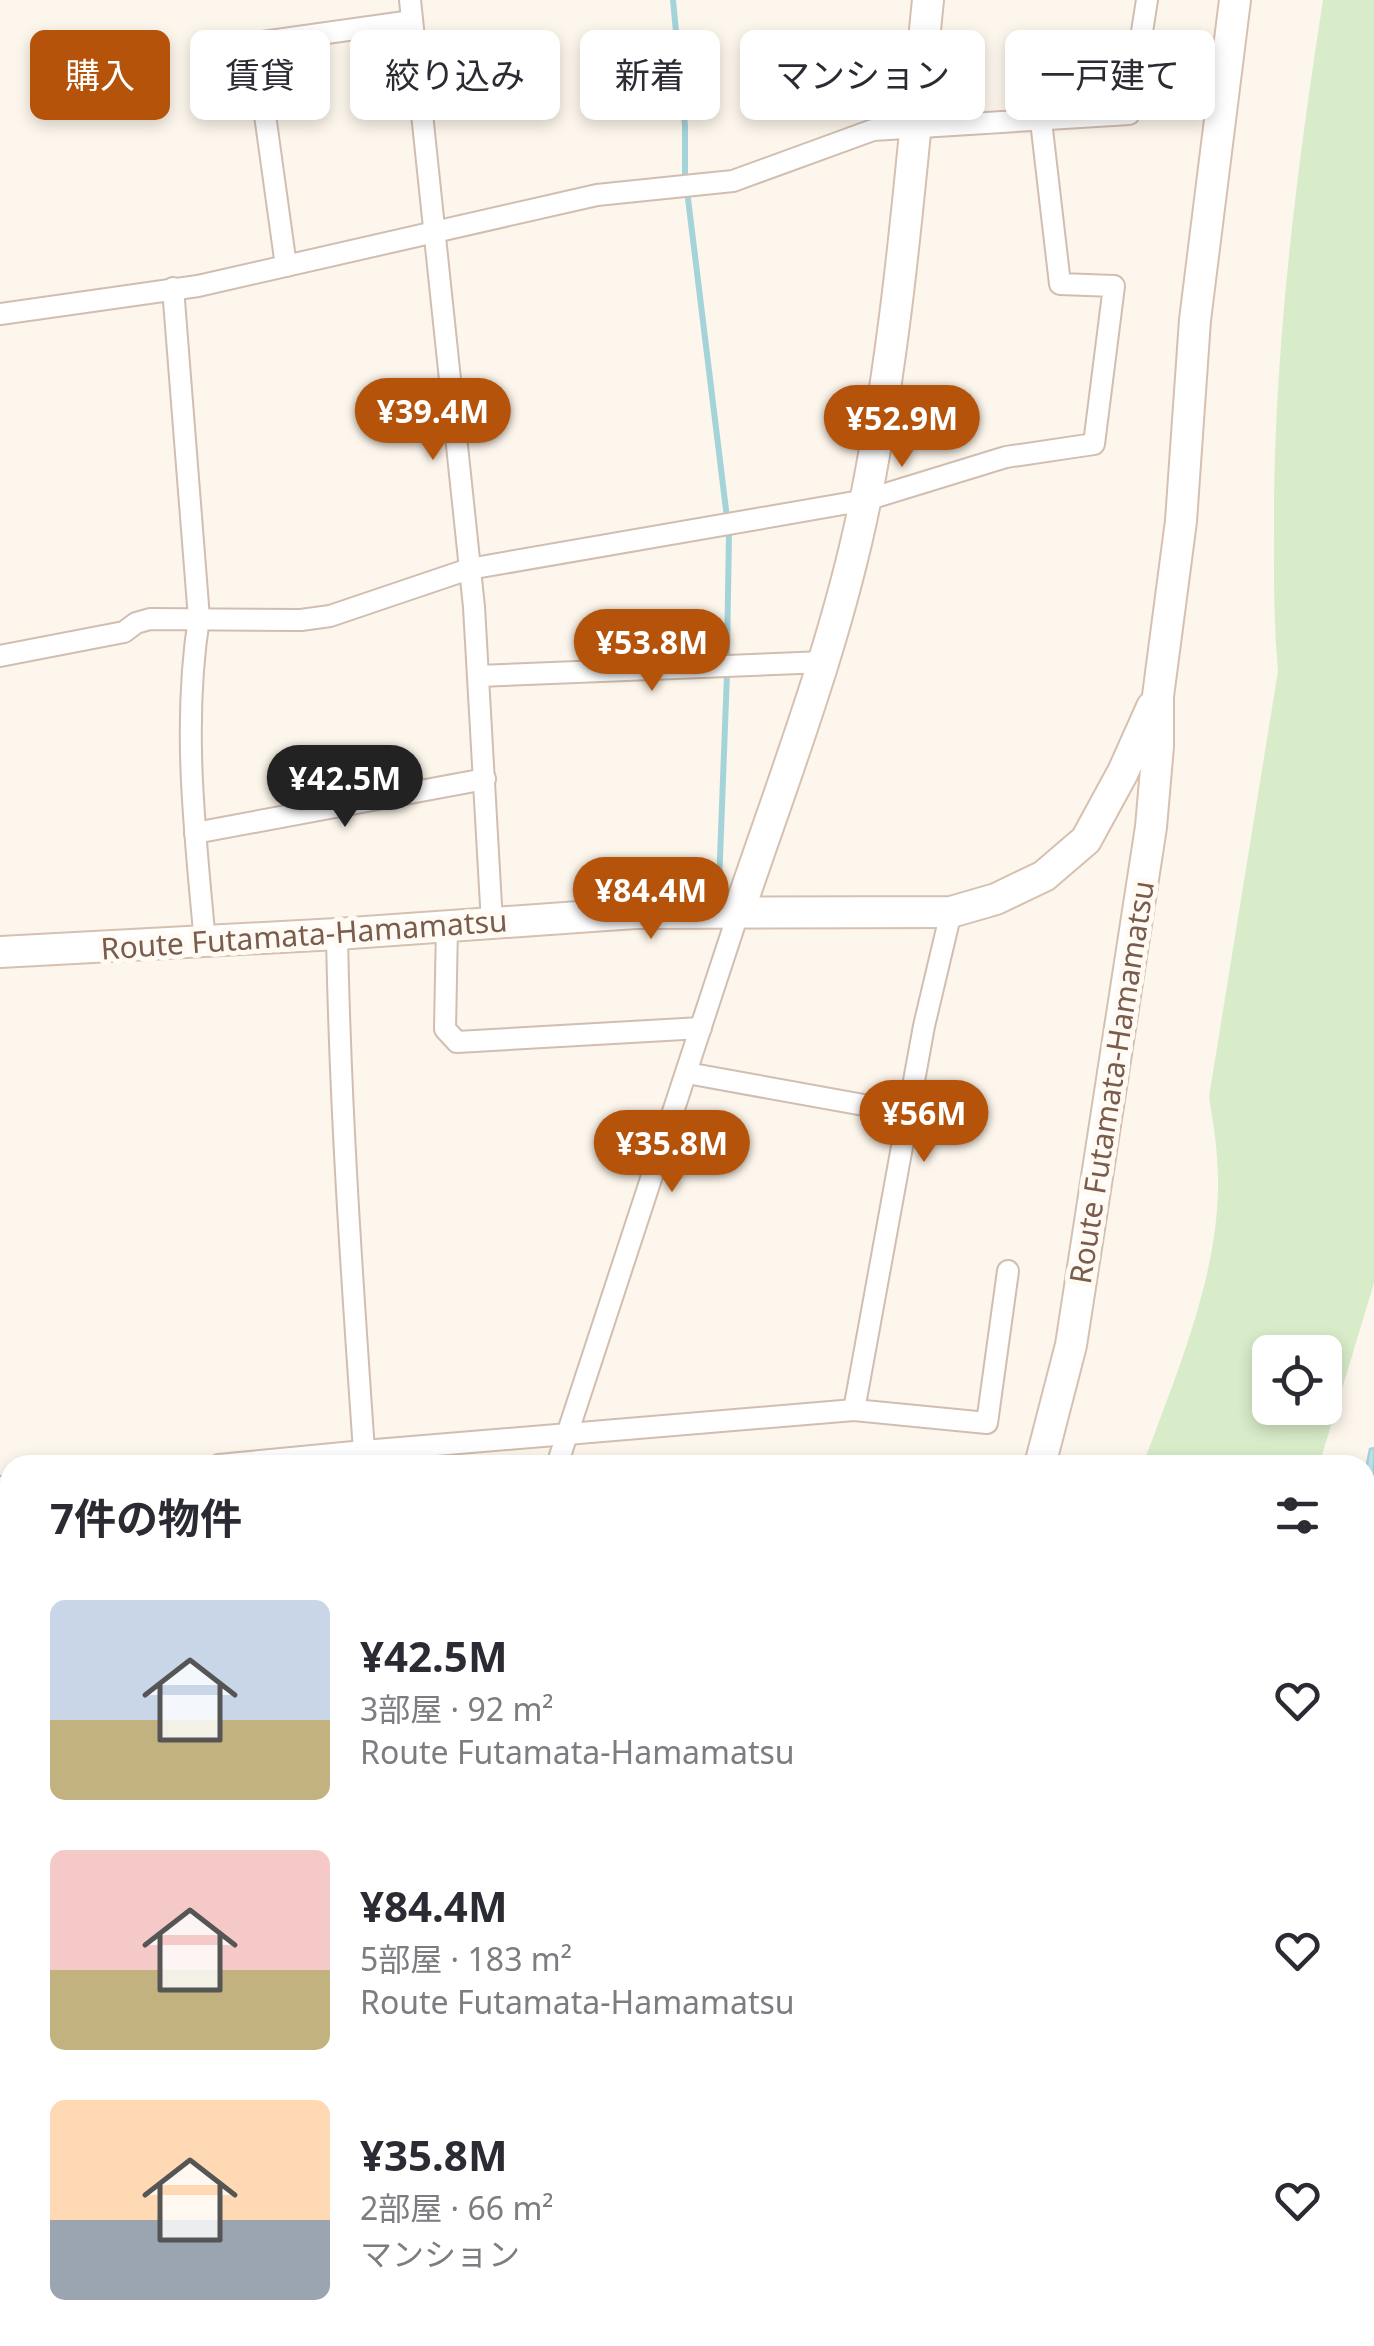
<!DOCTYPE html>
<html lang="ja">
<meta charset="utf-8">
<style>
body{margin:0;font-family:"Noto Sans","Noto Sans JP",sans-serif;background:#f2f2f3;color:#2b2b33;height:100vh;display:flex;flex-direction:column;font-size:38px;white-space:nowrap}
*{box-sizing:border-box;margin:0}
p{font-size:32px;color:#7c7c81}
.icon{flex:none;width:55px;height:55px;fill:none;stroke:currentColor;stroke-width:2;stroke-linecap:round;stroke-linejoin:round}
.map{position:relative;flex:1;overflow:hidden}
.drawer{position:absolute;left:0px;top:1455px;width:1375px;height:892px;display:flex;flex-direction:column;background:#fff;border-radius:30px 30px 0 0;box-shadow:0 5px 15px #0003}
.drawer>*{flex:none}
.banner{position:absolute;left:30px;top:30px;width:1315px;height:90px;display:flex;gap:20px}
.buttons{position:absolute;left:1252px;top:1335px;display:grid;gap:20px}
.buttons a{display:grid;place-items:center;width:90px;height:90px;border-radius:15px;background:#fff;box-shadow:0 5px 15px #0003;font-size:50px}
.price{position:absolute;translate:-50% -85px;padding:0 22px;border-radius:35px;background:#b45309;color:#fff;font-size:32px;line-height:65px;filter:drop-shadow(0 2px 5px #0008)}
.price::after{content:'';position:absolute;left:50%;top:60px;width:30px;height:22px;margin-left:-15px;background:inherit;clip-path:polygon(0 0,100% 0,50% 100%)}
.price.active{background:#222;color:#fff}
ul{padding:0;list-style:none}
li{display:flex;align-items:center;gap:30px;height:250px;padding:0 50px}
li span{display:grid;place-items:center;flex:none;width:280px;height:200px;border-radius:15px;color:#555}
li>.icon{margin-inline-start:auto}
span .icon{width:120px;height:120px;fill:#fffc;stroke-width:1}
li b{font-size:42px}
h2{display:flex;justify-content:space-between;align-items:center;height:120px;padding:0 50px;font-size:42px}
.pill{padding:0 35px;border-radius:15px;background:#fff;box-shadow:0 5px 15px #0003;font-size:35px;line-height:90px}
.pill.active{background:#b45309;color:#fff}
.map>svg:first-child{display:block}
.green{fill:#d8ecc9;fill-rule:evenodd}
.water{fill:#bfe3e8;stroke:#a5d3da;stroke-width:2.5}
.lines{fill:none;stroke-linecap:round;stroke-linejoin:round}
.stream{stroke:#a5d3da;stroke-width:6}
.street-casing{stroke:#d1beb0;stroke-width:24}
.secondary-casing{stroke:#d6c0b0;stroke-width:34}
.highway-casing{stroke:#dad1cd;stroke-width:41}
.street{stroke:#fff;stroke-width:20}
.secondary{stroke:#fff;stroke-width:30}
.highway{stroke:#f7b7a3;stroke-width:38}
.labels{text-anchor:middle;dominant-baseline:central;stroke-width:10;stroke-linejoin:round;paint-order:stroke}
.street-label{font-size:30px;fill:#7a5c4d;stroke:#fffaf3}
</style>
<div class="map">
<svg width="1374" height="2346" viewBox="0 0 1374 2346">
<rect width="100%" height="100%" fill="#fdf6ec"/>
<g class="green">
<path d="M1323 0H1374V1283L1319 1465H1143C1177 1371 1226 1261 1217 1158 1216 1138 1212 1117 1209 1097L1278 671C1273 614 1274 559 1274 502 1276 334 1297 167 1323 0ZM1270 1352H1325V1408H1270Z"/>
<polygon points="866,2338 1060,2338 1057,2346 863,2346"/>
</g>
<polygon class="water" points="1374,1448 1374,2326 1364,2346 1126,2346 1129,2338 1365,2338 1365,1474 1370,1449"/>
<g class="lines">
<g class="stream">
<polyline points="673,0 685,126 685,174 727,518"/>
<polyline points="727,654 729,532"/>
<polyline points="719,884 727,674"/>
</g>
<g class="street-casing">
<g id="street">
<polyline points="410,0 474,607 492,923"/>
<polyline points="286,266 255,43 412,21"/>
<path d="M173 288 199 618C182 725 195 834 205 942"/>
<polyline points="0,314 198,286 597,195 733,181 873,130 1129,114 1147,0"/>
<polyline points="0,656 124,632 136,623 150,619 301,620 330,616 469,569 866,500 1006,457 1094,444 1114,286 1060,284 1041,121"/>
<polyline points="478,676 824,662"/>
<polyline points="195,833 485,779"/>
<polyline points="447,926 445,1029 457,1042 701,1028"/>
<path d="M337 934C340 1107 352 1278 364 1451L854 1410 987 1423 1008 1271"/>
<polyline points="687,1073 908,1113"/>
<polyline points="854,1410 924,1026 951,912"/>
<polyline points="219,1465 364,1451"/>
<polyline points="557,1465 739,911"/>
<polyline points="0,1487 10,1486"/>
<polyline points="0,1557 10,1558"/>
<polyline points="0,2129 10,2128"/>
<polyline points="0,2309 10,2310"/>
<polyline points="100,2338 101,2346"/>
<polyline points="401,2338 402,2346"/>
<polyline points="533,2338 561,2346"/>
<polyline points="255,2346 261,2338"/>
<polyline points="635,2346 638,2338"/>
</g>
</g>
<g class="secondary-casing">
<g id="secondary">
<path d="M739 911C785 775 838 639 866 497 899 333 911 166 928 0"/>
<polyline points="0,952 337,934 635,913 951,912 996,899 1044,876 1086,840 1123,772 1152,707"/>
<polyline points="1040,1465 1071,1345 1151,827 1158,746 1158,696 1181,521 1195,320 1235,0"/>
<polyline points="0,1834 10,1835"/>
<polyline points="1365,2262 1374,2265"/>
<polyline points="715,2346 715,2338"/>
<polyline points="752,2346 755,2338"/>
</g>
</g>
<g class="highway-casing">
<g id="highway">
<polyline points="0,1601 10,1603"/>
<polyline points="0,1649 10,1650"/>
<polyline points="0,1736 10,1736"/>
<polyline points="1365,1984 1374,1987"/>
<polyline points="1365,2079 1374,2082"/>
</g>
</g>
<use href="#street" class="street"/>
<use href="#secondary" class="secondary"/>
<use href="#highway" class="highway"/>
</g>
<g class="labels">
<g class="street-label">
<text transform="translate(304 934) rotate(-4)">Route Futamata-Hamamatsu</text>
<text transform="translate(1111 1082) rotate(-81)">Route Futamata-Hamamatsu</text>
</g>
</g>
</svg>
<div class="buttons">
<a><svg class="icon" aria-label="locate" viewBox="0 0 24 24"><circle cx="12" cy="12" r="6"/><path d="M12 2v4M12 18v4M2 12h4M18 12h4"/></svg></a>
</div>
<b class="price" style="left:433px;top:463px">¥39.4M</b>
<b class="price" style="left:902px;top:470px">¥52.9M</b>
<b class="price" style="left:652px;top:694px">¥53.8M</b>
<b class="price active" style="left:345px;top:830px">¥42.5M</b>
<b class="price" style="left:651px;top:942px">¥84.4M</b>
<b class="price" style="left:924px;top:1165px">¥56M</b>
<b class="price" style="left:672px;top:1195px">¥35.8M</b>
<div class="banner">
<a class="pill active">購入</a>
<a class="pill">賃貸</a>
<a class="pill">絞り込み</a>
<a class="pill">新着</a>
<a class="pill">マンション</a>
<a class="pill">一戸建て</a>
</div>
<section class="drawer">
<h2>7件の物件<svg class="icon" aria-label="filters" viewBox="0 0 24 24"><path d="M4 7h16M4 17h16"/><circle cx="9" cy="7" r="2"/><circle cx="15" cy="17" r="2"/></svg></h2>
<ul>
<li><span style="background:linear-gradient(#c9d6e8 60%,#c2b280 0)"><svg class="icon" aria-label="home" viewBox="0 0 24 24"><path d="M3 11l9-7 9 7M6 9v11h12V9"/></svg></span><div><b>¥42.5M</b><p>3部屋 · 92 m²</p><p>Route Futamata-Hamamatsu</p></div><svg class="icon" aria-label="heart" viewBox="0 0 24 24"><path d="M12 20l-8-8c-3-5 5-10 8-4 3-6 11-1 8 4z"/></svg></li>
<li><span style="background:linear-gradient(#f6c9c9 60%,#c2b280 0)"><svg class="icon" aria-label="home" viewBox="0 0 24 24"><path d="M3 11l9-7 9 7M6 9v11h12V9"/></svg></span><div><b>¥84.4M</b><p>5部屋 · 183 m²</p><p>Route Futamata-Hamamatsu</p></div><svg class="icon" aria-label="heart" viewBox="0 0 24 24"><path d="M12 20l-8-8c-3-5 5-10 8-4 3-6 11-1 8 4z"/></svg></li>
<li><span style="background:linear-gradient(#ffd9b3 60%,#9aa5b1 0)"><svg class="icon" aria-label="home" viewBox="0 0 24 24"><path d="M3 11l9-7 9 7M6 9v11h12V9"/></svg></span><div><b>¥35.8M</b><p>2部屋 · 66 m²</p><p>マンション</p></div><svg class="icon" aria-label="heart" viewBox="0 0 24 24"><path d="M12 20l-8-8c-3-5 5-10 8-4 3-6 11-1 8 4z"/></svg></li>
</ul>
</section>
</div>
